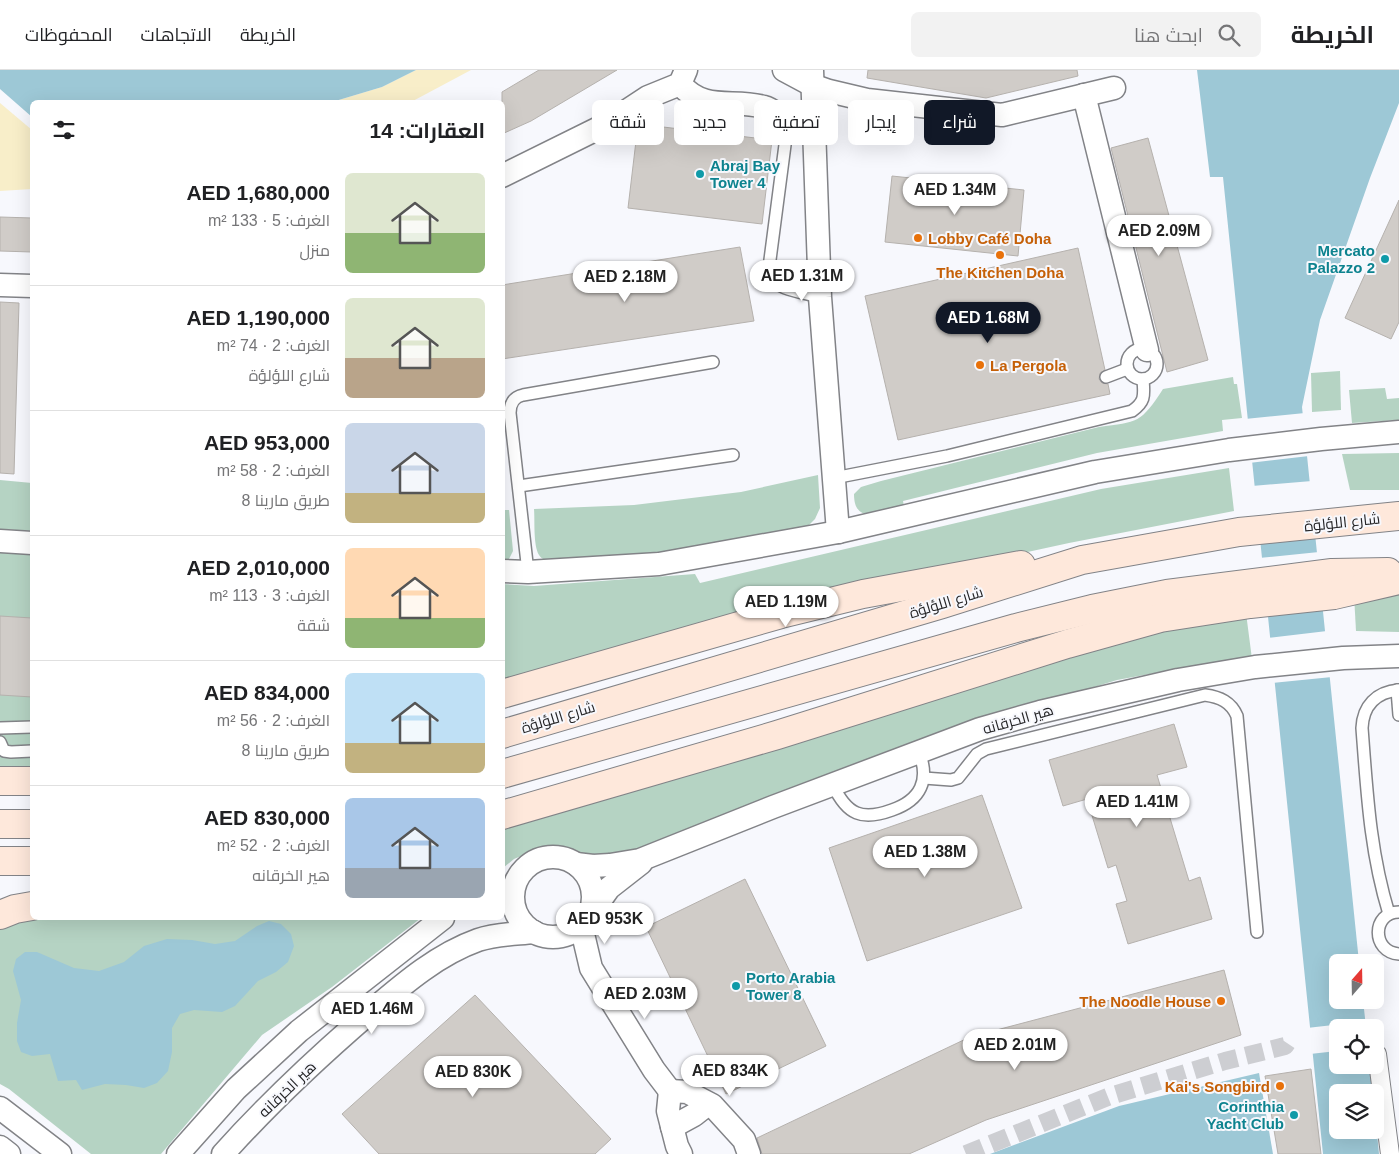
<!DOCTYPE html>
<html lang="ar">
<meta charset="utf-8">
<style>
body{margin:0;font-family:Helvetica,Cairo,sans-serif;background:#f2f2f2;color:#202124;direction:rtl;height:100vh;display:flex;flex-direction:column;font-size:19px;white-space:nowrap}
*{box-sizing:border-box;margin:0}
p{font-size:16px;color:#757577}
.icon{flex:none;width:28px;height:28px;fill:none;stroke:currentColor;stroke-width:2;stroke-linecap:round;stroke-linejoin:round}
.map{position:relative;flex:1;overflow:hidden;direction:ltr}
.side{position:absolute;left:30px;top:30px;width:475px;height:820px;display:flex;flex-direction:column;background:#fff;border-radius:8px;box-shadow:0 5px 20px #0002;direction:rtl}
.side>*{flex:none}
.banner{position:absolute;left:520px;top:30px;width:475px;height:45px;direction:rtl;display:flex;gap:10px}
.needle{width:32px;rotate:20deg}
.tools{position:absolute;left:1329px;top:884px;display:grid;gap:10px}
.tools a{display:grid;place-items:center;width:55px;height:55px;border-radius:8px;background:#fff;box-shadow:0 5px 20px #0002;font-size:25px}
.price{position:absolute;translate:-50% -42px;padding:0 11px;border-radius:18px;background:#fff;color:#222;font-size:16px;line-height:32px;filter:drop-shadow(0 1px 2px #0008)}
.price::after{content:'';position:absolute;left:50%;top:30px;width:15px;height:11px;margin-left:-8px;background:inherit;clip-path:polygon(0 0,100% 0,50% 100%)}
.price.selected{background:#111827;color:#fff}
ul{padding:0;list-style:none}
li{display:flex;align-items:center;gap:15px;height:125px;padding:0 20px}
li+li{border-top:1px solid #e0e0e0}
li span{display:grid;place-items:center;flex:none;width:140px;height:100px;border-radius:8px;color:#555}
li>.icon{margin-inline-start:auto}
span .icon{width:60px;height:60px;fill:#fffc;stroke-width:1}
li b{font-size:21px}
h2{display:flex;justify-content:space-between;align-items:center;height:60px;padding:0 20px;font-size:21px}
.chip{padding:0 18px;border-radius:8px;background:#fff;box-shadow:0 5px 20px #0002;font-size:18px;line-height:45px}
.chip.selected{background:#111827;color:#fff}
header{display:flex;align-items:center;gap:30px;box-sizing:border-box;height:70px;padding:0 25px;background:#fff;border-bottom:1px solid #e0e0e0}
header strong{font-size:24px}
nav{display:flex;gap:28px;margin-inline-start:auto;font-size:18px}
.search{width:350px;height:45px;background:#f2f2f2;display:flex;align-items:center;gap:12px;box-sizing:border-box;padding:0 18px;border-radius:8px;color:#757577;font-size:19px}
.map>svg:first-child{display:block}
.green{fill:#b5d3c3}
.sand{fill:#f8eec9}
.water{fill:#9dc8d6}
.pier{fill:#f7f8fd}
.building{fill:#d0ccc8;stroke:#b5b1ad}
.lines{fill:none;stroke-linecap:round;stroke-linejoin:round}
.pedestrian-tunnel{stroke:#cdced2;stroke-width:18;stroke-dasharray:18 9;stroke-linecap:butt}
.service-casing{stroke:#828387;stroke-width:14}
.pedestrian-casing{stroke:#828387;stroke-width:20}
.minor-casing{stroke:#828387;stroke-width:25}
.secondary-casing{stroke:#828387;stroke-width:30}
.service{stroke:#fff;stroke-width:11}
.pedestrian{stroke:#fff;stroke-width:18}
.minor{stroke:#fff;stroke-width:22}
.secondary{stroke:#fee8db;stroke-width:28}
.culture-dot{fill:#0f9aa8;stroke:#f7f8fd;stroke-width:2}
.food-dot{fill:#e8710a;stroke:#f7f8fd;stroke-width:2}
.labels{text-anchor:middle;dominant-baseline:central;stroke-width:4;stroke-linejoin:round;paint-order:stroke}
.culture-label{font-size:15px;font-weight:bold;fill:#0d838f;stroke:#f7f8fd;text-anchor:start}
.food-label{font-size:15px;font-weight:bold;fill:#c56008;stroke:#f7f8fd;text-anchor:start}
.street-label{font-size:15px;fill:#252527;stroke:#f7f8fd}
</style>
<header>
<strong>الخريطة</strong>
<div class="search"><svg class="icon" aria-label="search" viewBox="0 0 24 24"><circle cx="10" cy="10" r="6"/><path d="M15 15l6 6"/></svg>ابحث هنا</div>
<nav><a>الخريطة</a><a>الاتجاهات</a><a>المحفوظات</a></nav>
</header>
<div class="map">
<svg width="1399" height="1084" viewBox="0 0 1399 1084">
<rect width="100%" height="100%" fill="#f7f8fd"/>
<g class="green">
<polygon points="1340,301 1341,340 1312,342 1311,303"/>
<path d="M1233 307 1234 314H1237L1242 348 1222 350 1223 361 1097 383 903 431 904 436C884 441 854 457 854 424L861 417 881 411 1099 357C1138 352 1141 353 1163 319Z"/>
<polygon points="1385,318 1387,329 1399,328 1399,350 1352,353 1349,320"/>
<polygon points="1399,383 1399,420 1350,420 1342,384"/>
<polygon points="1229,398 1234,441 1069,473 854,520 503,615 502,514 534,516 695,504 700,513 1101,419"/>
<path d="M818 405 820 438 815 449 807 457 776 465 659 482 550 491C546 490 541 489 539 485 533 475 535 450 534 439L634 435 741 422Z"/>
<polygon points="0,410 32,413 32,461 0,459"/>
<polygon points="503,440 509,440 513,481 509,489 503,489"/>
<polygon points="0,481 32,483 32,698 0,699"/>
<polygon points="1354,525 1399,525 1399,562 1356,561"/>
<polygon points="1246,543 1252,589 1166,601 1117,610 944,663 640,783 577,786 560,780 538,779 514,789 503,798 503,753 1122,570"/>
<polygon points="32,848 421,848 332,917 262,965 161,1084 91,1084 9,1019 0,1014 0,852"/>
</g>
<g class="sand">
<polygon points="416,0 471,0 411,32 332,32 382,17"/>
<polygon points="0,33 32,60 32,119 0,121"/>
</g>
<g class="water">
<polygon points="0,0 416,0 382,17 332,32 32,32 32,47 0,19"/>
<polygon points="1197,0 1399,0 1399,33 1370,108 1320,250 1302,337 1359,892 1338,892 1338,930 1363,930 1366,957 1338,958 1338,995 1370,995 1373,1022 1338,1022 1338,1060 1375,1060 1375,1043 1379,1084 1323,1084 1223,107 1210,107"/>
<polygon points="269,851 281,854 291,864 294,876 288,892 276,902 258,911 235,936 222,942 194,940 180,944 172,958 172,982 168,1001 157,1013 144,1018 126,1015 105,1014 82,1020 76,1010 58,1011 50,984 32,986 21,982 17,971 17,953 21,930 13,901 16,889 25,882 37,882 74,898 99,901 124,892 144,876 167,869 192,870 215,874 235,871 257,856"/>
<polygon points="1259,1003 1273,1084 990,1084 1119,1036"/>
</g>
<g class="pier">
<polygon points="1305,343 1309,386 1249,393 1245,349"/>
<polygon points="1312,411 1318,467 1258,473 1252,416"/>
<polygon points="1319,482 1325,538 1265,544 1259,488"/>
<polygon points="1327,561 1332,607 1272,613 1267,568"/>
<polygon points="1368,951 1369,958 1338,958 1337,981 1310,984 1307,958"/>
</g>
<g class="building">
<polygon points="539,0 617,0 531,51 502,64 502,22"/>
<polygon points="868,0 1077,0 1078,6 986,28 867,8"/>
<polygon points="638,54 772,70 762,154 628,138"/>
<polygon points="1148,68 1208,290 1167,302 1111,78"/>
<polygon points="892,106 1024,120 1018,186 885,172"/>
<polygon points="1399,130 1399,252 1391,269 1345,248"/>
<polygon points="0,147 32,148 32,182 0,181"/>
<polygon points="740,177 754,251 502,289 502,215"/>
<polygon points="1078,178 1105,300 1100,303 1099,309 1102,313 1108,314 1110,324 898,370 865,226"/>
<polygon points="0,232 19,233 14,404 0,403"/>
<polygon points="0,546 32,548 32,627 0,625"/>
<polygon points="1174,654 1187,697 1157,705 1189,811 1200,807 1212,849 1128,874 1116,834 1127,831 1116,795 1108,798 1087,729 1063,736 1049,690"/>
<polygon points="982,725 1022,838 867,891 829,778"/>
<polygon points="745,809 826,976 726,1024 646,857"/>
<polygon points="1224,900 1241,965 986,1050 909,1084 762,1084 757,1068 970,967"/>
<polygon points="475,925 611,1069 595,1084 379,1084 342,1044"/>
<polygon points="1311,999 1321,1084 1278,1084 1265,1006"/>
</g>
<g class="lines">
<polyline class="pedestrian-tunnel" points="966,1084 1110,1026 1225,991 1285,976 1287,973"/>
<g class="service-casing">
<g id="service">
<path d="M788 52 768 205C778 221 803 222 820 227"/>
<circle cx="1142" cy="294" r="15"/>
<polyline points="1106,307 1127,299"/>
<path d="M834 408 947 386 1132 341C1146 331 1144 325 1143 309"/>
<polyline points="519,416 733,385"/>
<path d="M528 502 510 343C510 333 514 327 523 325L713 292"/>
<polyline points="1397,620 1399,645"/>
<polyline points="0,658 32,657"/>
<polyline points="0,672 4,681 11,682 32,681"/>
<path d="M924 708 951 710 958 708 977 684 986 679 1205 625C1220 627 1231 632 1237 646L1257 862"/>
<path d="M833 715C847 745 862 751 892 740 921 730 930 710 919 682"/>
<path d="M1399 842C1372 842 1371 882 1399 884"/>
<path d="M1389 844C1370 782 1367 723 1362 658 1363 636 1376 622 1399 620"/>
</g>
</g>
<g class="pedestrian-casing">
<polyline id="pedestrian" points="1377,984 1390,1084"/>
</g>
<g class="minor-casing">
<g id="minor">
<polyline points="784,0 812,15 829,21 867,30 1002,45 1114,18"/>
<polyline points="812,0 820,227 838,462"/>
<path d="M680 14C705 43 733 28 764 37 773 39 779 47 787 51 794 55 805 56 813 58"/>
<polyline points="1084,25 1147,280"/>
<polyline points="502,106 607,54 648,27 680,14 686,0"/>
<polyline points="0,215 32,216"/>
<polyline points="0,471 32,473"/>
<polyline points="502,501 528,502 659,494 838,462 1095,402 1229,380 1321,369 1399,362"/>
<circle cx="553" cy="827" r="40"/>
<polyline points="576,794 593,796 610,795 640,790 773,737 980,659 1040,642 1178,610 1255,597 1343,588 1399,586"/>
<polyline points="592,842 609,818 641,793"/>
<polyline points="586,851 583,864 591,898 654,1000 670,1021"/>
<polyline points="670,1021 687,1022 712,1035 744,1070 749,1084"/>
<polyline points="670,1021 668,1041 677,1076 681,1084"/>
<polyline points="0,1038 60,1084"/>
<polyline points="672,1057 694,1045 708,1034"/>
<polyline points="0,1077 9,1084"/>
<polyline points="178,1084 236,1019 299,961 443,848"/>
<path d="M223 1084C268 1034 317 988 368 944 401 916 436 885 478 870 496 864 515 864 534 862"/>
</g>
</g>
<g class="secondary-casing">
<g id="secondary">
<polyline points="502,624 781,544 863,524 1021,495"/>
<polyline points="502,664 942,534 1082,490 1239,462 1399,446"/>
<polyline points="502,704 1016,558 1092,539 1167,524 1332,503 1388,502"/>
<polyline points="0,711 32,711"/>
<polyline points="502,745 777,665 1067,574 1160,548 1250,534 1334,525 1399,510"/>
<polyline points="0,754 32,754"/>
<polyline points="0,791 32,791"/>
<polyline points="0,845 15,839 32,836"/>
</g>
</g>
<use href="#service" class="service"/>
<use href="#pedestrian" class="pedestrian"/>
<use href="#minor" class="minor"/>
<use href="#secondary" class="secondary"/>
</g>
<g class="culture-dot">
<circle cx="700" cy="104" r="5"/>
<circle cx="1385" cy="189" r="5"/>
<circle cx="736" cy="916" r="5"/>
<circle cx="1294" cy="1045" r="5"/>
</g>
<g class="food-dot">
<circle cx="918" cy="168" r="5"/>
<circle cx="1000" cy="185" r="5"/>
<circle cx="980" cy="295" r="5"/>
<circle cx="1221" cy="931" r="5"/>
<circle cx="1280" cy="1016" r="5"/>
</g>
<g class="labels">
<g class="culture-label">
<text x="710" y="95">Abraj Bay<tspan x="710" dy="17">Tower 4</tspan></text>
<text x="1375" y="180" text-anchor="end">Mercato<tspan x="1375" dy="17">Palazzo 2</tspan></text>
<text x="746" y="907">Porto Arabia<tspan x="746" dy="17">Tower 8</tspan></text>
<text x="1284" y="1036" text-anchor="end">Corinthia<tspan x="1284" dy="17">Yacht Club</tspan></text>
</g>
<g class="food-label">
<text x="928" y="168">Lobby Café Doha</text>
<text x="1000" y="202" text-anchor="middle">The Kitchen Doha</text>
<text x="990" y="295">La Pergola</text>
<text x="1211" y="931" text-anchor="end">The Noodle House</text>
<text x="1270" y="1016" text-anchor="end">Kai's Songbird</text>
</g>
<g class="street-label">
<text transform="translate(1342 452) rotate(-6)">شارع اللؤلؤة</text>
<text transform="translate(946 532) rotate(-17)">شارع اللؤلؤة</text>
<text transform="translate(558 647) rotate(-17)">شارع اللؤلؤة</text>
<text transform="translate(1018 649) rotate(-16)">هير الخرقانه</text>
<text transform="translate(287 1019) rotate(-44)">هير الخرقانه</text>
</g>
</g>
</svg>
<div class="tools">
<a><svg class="needle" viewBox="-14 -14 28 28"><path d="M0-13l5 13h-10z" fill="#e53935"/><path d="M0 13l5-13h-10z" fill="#757577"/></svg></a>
<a><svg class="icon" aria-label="locate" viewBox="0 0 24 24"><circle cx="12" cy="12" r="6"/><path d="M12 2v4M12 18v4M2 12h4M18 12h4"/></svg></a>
<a><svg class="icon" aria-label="layers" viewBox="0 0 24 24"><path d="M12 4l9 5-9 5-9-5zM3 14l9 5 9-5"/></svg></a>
</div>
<b class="price" style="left:955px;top:146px">AED 1.34M</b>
<b class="price" style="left:1159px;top:187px">AED 2.09M</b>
<b class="price" style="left:802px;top:232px">AED 1.31M</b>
<b class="price" style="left:625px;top:233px">AED 2.18M</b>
<b class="price selected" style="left:988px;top:274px">AED 1.68M</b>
<b class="price" style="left:786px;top:558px">AED 1.19M</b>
<b class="price" style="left:1137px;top:758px">AED 1.41M</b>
<b class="price" style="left:925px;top:808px">AED 1.38M</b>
<b class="price" style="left:605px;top:875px">AED 953K</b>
<b class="price" style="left:645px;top:950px">AED 2.03M</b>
<b class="price" style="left:372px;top:965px">AED 1.46M</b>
<b class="price" style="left:1015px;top:1001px">AED 2.01M</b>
<b class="price" style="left:730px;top:1027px">AED 834K</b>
<b class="price" style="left:473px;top:1028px">AED 830K</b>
<div class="banner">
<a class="chip selected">شراء</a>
<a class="chip">إيجار</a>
<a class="chip">تصفية</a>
<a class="chip">جديد</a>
<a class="chip">شقة</a>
</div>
<section class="side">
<h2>العقارات: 14<svg class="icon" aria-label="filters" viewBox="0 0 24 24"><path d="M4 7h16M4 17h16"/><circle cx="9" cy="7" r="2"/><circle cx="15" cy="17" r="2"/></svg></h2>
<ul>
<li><span style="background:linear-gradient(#dfe7d0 60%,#8fb573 0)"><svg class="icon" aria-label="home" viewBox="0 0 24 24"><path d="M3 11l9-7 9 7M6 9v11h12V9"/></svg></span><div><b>AED 1,680,000</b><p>الغرف: 5 · 133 m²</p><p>منزل</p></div></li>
<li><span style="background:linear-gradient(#dfe7d0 60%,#b9a48a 0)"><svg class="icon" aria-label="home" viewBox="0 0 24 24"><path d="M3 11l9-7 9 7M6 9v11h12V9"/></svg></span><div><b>AED 1,190,000</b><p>الغرف: 2 · 74 m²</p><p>شارع اللؤلؤة</p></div></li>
<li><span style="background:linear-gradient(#c9d6e8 70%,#c2b280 0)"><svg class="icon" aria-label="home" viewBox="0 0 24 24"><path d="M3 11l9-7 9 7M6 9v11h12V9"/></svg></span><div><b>AED 953,000</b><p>الغرف: 2 · 58 m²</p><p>طريق مارينا 8</p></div></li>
<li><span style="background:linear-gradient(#ffd9b3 70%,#8fb573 0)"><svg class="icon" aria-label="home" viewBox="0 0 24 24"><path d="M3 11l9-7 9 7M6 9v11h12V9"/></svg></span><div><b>AED 2,010,000</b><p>الغرف: 3 · 113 m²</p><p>شقة</p></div></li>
<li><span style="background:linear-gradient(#bfe0f5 70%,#c2b280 0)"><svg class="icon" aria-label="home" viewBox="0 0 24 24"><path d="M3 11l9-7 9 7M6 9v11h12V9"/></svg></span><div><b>AED 834,000</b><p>الغرف: 2 · 56 m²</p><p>طريق مارينا 8</p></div></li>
<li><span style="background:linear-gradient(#a9c7e8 70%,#9aa5b1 0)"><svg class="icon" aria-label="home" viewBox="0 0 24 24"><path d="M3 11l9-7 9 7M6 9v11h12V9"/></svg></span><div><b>AED 830,000</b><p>الغرف: 2 · 52 m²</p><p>هير الخرقانه</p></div></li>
</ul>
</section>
</div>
